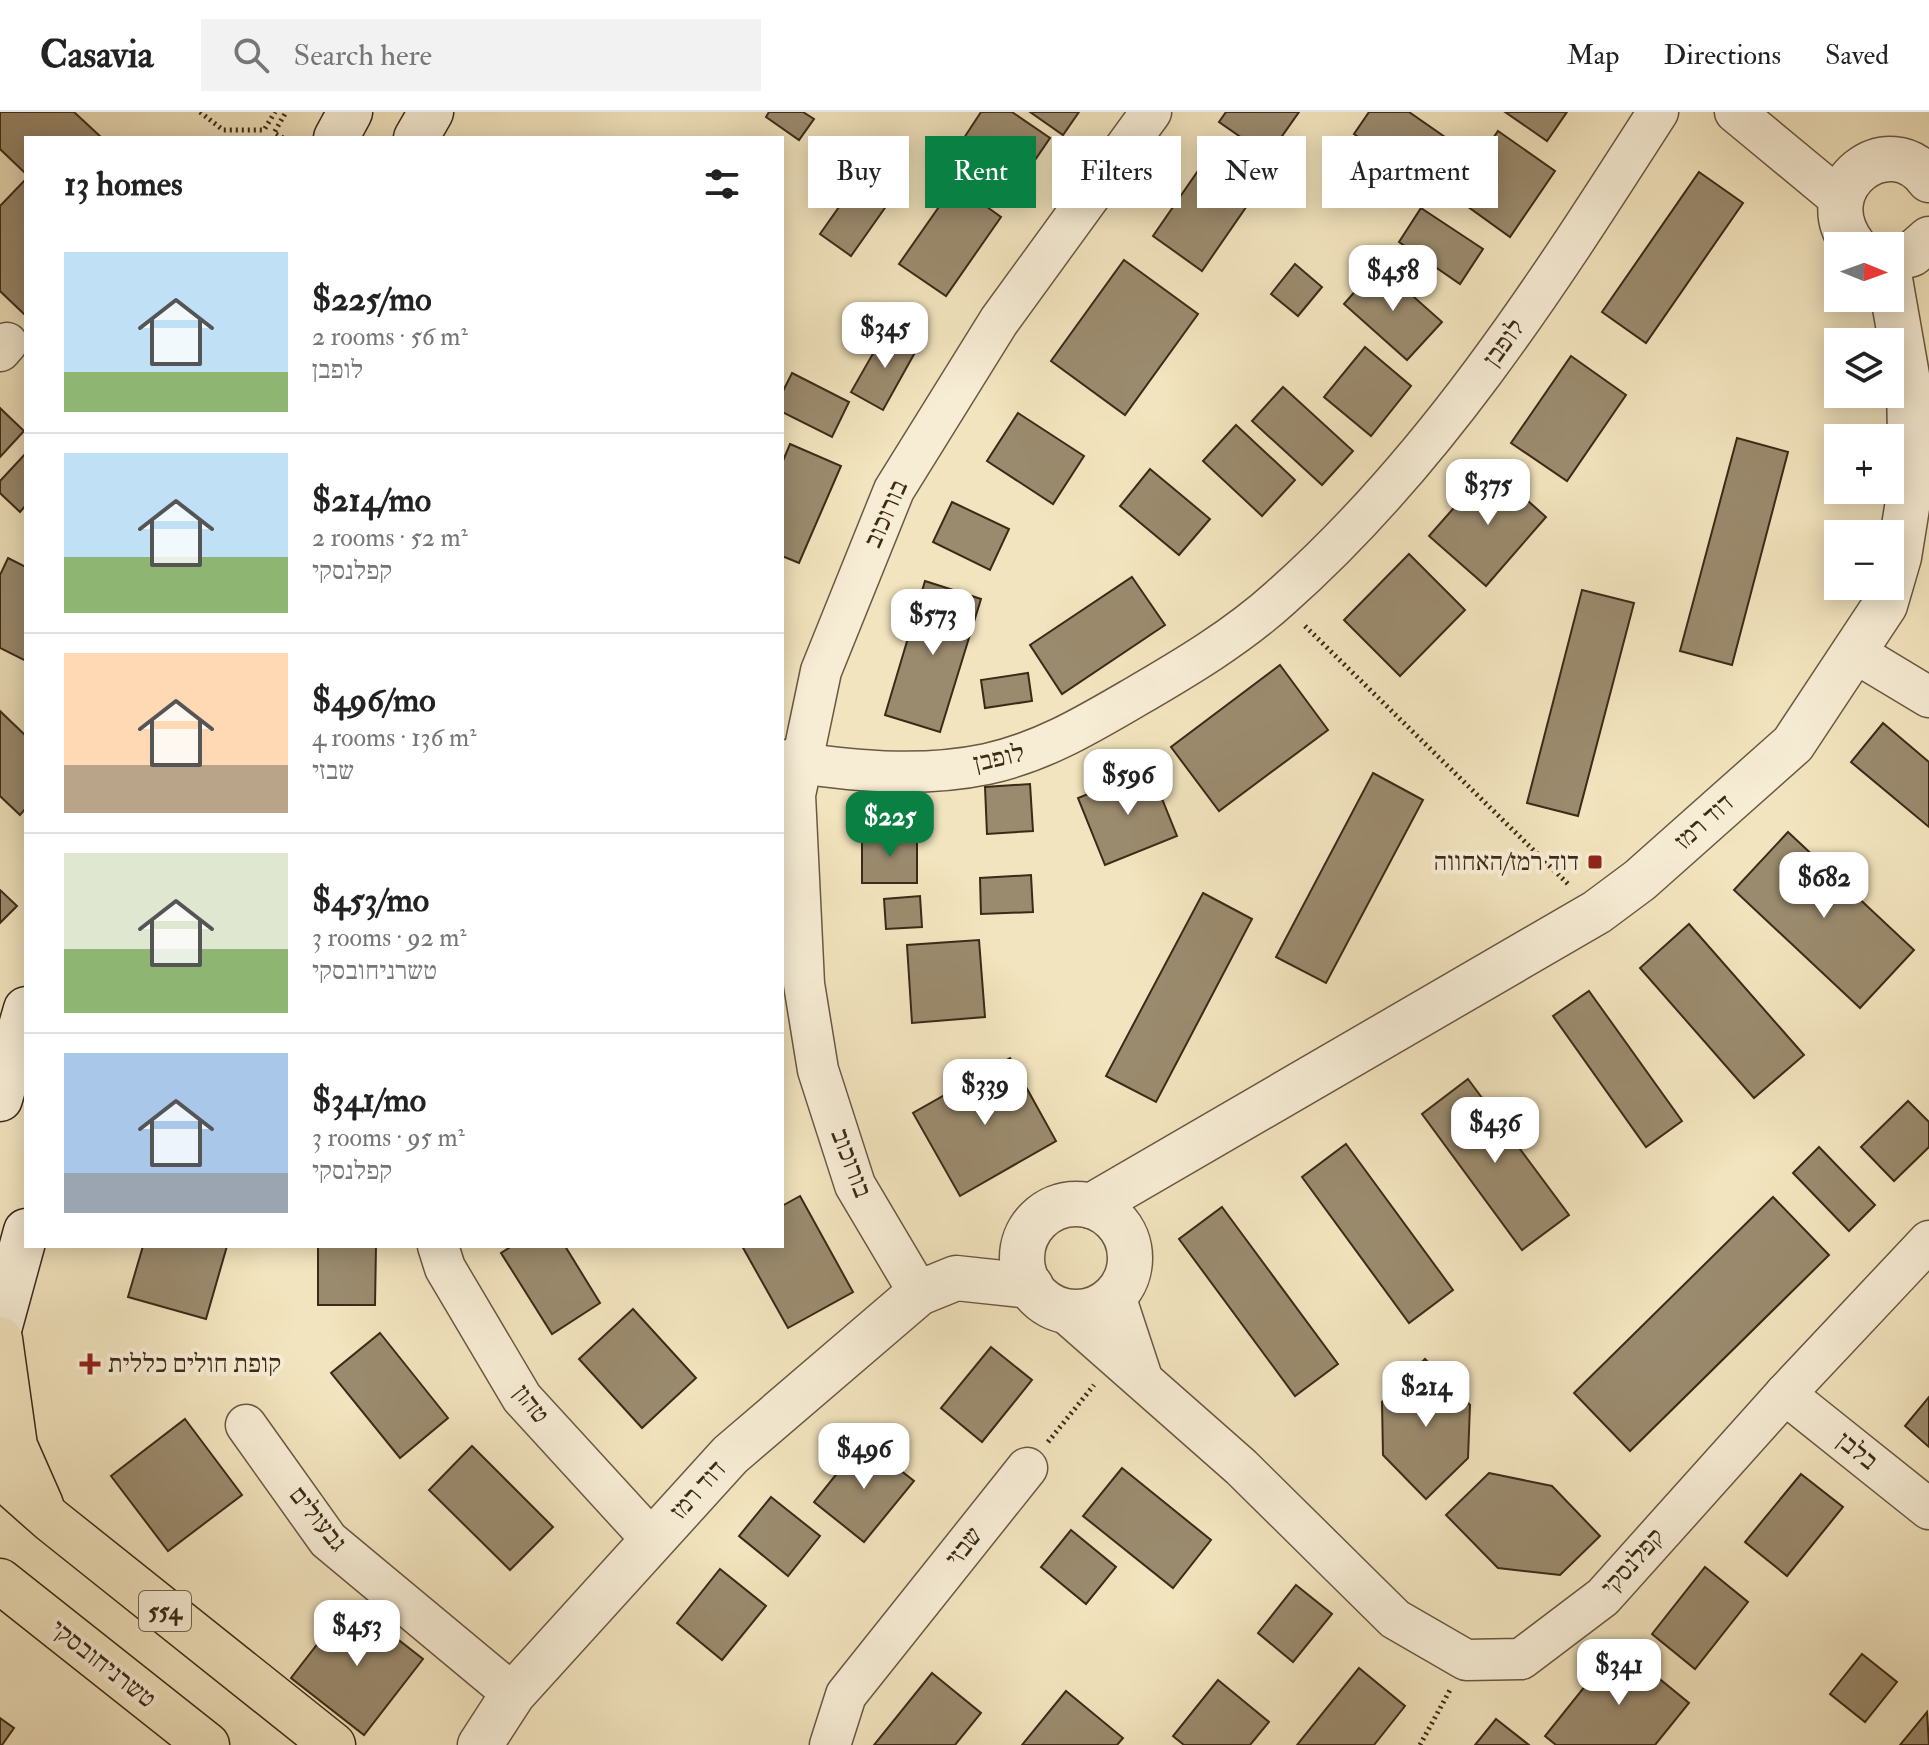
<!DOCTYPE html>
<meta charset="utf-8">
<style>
body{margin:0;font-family:"IM FELL Double Pica","Frank Ruhl Libre",serif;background:#f2f2f2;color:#222;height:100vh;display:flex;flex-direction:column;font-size:30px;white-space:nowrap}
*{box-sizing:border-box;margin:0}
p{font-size:26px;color:#767676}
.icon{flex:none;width:44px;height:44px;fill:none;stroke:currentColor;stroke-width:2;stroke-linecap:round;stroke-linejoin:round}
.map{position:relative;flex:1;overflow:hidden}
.details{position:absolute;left:24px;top:24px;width:760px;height:1112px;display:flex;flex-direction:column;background:#fff;border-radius:0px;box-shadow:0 4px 20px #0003}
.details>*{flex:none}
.hud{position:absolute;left:808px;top:24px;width:760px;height:72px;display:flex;gap:16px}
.needle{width:52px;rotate:91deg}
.fabs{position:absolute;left:1824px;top:120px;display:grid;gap:16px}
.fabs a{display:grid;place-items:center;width:80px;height:80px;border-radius:0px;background:#fff;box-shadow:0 4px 20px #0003;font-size:40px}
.price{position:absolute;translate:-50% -68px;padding:0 18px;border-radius:16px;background:#fff;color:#222;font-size:26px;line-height:52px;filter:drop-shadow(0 2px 4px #0008)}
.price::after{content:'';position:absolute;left:50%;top:48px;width:24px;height:18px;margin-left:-12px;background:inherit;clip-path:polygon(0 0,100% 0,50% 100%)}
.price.selected{background:#0b8043;color:#fff}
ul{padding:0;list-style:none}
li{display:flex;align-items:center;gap:24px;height:200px;padding:0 40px}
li+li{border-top:2px solid #e0e0e0}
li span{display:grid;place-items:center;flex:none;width:224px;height:160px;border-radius:0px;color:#555}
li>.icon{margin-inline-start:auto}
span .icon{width:96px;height:96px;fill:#fffc;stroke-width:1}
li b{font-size:34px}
h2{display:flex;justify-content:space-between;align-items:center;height:96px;padding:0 40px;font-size:34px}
.chip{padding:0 28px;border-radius:0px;background:#fff;box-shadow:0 4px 20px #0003;font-size:28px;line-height:72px}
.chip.selected{background:#0b8043;color:#fff}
header{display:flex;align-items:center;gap:48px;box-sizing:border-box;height:112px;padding:0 40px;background:#fff;border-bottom:2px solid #e0e0e0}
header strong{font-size:38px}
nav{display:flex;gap:44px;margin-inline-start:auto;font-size:28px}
.search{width:560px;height:72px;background:#f2f2f2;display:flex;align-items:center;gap:20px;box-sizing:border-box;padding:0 28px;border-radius:0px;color:#767676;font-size:30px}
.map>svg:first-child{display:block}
.building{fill:#9b8b6e;stroke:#3c2a17;stroke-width:2}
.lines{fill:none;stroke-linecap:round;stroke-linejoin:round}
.minor-casing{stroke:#6a5841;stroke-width:43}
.tertiary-casing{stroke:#6a5841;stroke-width:47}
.secondary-casing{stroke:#3c2a17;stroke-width:47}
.primary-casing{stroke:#3c2a17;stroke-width:47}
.path{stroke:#3c2a17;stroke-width:5;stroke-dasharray:2 4;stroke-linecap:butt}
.minor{stroke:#f7edd5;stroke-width:40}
.tertiary{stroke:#f7edd5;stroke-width:44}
.secondary{stroke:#f7edd5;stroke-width:44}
.primary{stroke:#f2e4be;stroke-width:44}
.poi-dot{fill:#8f2418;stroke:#f7edd5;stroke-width:3}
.labels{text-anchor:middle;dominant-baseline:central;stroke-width:8;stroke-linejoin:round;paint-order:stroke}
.shield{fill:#f7edd5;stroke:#746450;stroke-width:2}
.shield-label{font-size:24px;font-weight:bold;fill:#3c2a17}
.street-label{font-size:26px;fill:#3c2a17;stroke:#f7edd5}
.poi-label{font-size:26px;fill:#3c2a17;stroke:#f7edd5;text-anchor:end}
</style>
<header>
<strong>Casavia</strong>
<div class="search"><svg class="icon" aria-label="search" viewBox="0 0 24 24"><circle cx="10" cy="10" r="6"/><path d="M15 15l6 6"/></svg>Search here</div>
<nav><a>Map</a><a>Directions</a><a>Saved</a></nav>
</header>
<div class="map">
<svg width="1929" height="1633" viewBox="0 0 1929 1633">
<rect width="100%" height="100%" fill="#f2e4be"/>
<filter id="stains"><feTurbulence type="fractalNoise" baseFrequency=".0025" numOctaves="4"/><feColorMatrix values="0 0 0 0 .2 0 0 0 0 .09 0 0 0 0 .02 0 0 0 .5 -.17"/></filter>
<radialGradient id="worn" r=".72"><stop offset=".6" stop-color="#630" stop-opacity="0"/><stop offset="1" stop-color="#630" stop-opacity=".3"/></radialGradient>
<g class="building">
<polygon points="0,0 74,0 102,26 26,26 26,62 0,37"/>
<polygon points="769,0 803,0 814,7 799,28 766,5"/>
<polygon points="981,0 1012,0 1050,26 1020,70 962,29"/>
<polygon points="1030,0 1079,0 1063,23"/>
<polygon points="1226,0 1299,0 1268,44 1219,10"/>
<polygon points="1369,0 1409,0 1455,32 1427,73 1354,22"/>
<polygon points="1505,0 1567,0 1547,29"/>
<polygon points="1498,19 1555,59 1510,125 1453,84"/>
<polygon points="1202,53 1251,88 1202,159 1153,124"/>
<polygon points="1699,60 1743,91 1646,231 1602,200"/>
<polygon points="863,61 894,83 851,144 820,122"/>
<polygon points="26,67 26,204 0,179 0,94"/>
<polygon points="955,72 1001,105 946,184 899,152"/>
<polygon points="1421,96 1483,137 1460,172 1399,130"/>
<polygon points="1124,148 1198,202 1125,303 1051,249"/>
<polygon points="1295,152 1322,175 1298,204 1271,182"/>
<polygon points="1378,153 1442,210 1407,248 1344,192"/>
<polygon points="887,217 918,235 883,298 851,280"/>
<polygon points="1365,235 1411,274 1371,324 1324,285"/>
<polygon points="1571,244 1626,283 1567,369 1511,331"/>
<polygon points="792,261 849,290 832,325 782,300 782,281"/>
<polygon points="1283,275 1353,339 1322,373 1252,309"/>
<polygon points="0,296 24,319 0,345"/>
<polygon points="1018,301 1084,344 1053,392 987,349"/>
<polygon points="1236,313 1295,368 1262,404 1203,349"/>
<polygon points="1737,326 1788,340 1732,553 1680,539"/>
<polygon points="790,332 841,354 799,451 782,444 782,351"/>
<polygon points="26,341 26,393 20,400 0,381 0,369"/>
<polygon points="1490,355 1546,405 1486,474 1429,424"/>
<polygon points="1150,357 1210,407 1179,443 1120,394"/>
<polygon points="952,390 1009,417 990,458 933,430"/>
<polygon points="1409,442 1465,498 1400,564 1344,508"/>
<polygon points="8,446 26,455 26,549 0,536 0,463"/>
<polygon points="1132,465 1165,513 1062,582 1030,533"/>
<polygon points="925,469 981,487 940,620 885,603"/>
<polygon points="1582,478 1634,491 1578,704 1527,691"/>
<polygon points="1280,553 1328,618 1219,699 1171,635"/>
<polygon points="1028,561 1032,589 985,596 981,568"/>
<polygon points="0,599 26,624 26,696 20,703 0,684"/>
<polygon points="1883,611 1929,650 1929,715 1851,650"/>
<polygon points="1150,657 1177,724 1105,753 1078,686"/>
<polygon points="1373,661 1423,688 1326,871 1276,845"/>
<polygon points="1030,672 1033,719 987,722 985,675"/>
<polygon points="1788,720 1914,838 1860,896 1734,778"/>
<rect x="862" y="723" width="55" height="48"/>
<polygon points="1031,763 1033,800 981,802 980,766"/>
<polygon points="0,778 17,794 0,811"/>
<polygon points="1203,781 1252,807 1156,990 1106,964"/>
<polygon points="920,784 922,815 886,817 884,787"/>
<polygon points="1689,812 1804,943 1754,986 1640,856"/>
<polygon points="979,828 985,905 912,911 907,833"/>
<polygon points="1589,879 1682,1009 1646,1035 1553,904"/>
<polygon points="1010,946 1056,1029 960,1084 913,1001"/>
<polygon points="1468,967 1569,1103 1522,1138 1422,1002"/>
<polygon points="1908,989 1929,1010 1929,1035 1894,1069 1861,1035"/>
<polygon points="1346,1032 1453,1178 1409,1211 1302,1065"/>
<polygon points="1819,1035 1875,1093 1849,1119 1793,1061"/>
<polygon points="800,1084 853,1180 788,1216 742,1134 782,1134 782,1094"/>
<polygon points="1773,1085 1829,1143 1630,1339 1574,1281"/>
<polygon points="1222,1095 1338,1252 1295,1284 1179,1127"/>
<polygon points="143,1134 227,1134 206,1207 128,1185"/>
<polygon points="318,1134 376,1134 375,1193 318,1193"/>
<polygon points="512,1134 565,1134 600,1191 552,1222 501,1141"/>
<polygon points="633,1197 696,1266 642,1316 579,1247"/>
<polygon points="380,1221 448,1306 400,1346 331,1261"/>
<polygon points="991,1235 1032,1268 982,1330 941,1296"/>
<polygon points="1425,1247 1470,1293 1468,1346 1426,1387 1383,1343 1382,1290"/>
<polygon points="1929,1285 1929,1335 1905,1314"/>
<polygon points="185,1307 242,1383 168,1439 111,1364"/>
<polygon points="863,1329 914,1369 864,1430 814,1390"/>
<polygon points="472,1334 553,1415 510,1458 429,1378"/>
<polygon points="1122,1356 1211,1428 1173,1476 1083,1404"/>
<polygon points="1489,1361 1552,1374 1600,1424 1560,1463 1498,1456 1446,1403"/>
<polygon points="1801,1362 1843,1395 1787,1464 1745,1430"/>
<polygon points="771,1385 820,1424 788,1464 739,1424"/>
<polygon points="1071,1418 1116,1455 1086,1492 1041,1455"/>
<polygon points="1705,1455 1748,1490 1695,1557 1652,1522"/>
<polygon points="720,1457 766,1494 722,1548 677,1511"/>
<polygon points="1296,1473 1332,1502 1293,1550 1258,1521"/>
<polygon points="350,1490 423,1547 364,1623 291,1566"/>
<polygon points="1618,1533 1689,1591 1655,1633 1556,1633 1545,1624"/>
<polygon points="1862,1542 1897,1570 1865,1610 1830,1582"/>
<polygon points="1359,1556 1405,1594 1374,1633 1297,1633"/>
<polygon points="932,1561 981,1601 955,1633 874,1633"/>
<polygon points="1218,1568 1269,1610 1250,1633 1184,1633 1173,1624"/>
<polygon points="1066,1579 1123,1626 1117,1633 1022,1633"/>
<polygon points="1927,1600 1929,1633 1900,1633"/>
<polygon points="0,1606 14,1616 2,1633 0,1633"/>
<polygon points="1496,1607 1529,1633 1475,1633"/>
</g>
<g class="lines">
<g class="minor-casing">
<g id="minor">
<polyline points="1735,0 1840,87"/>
<polyline points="0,239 7,231"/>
<polyline points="1854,540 1929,585"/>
<path d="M782 648C848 659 920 666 987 652 1042 640 1087 613 1135 585 1185 556 1237 525 1280 486 1435 349 1547 173 1658 0"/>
<polyline points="438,1134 445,1156 522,1286 653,1429"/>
<polyline points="919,1181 855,1073 818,958 804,872 795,683 821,559 894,378 999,209 1151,0"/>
<polyline points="1115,1184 1142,1266"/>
<polyline points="1064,1199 1241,1355 1395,1507 1466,1548 1521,1547 1603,1485 1785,1282 1929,1129"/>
<polyline points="1785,1282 1929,1397"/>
<polyline points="246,1313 328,1428 513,1582"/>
<polyline points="830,1633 846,1583 1027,1356"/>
</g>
</g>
<g class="tertiary-casing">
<g id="tertiary">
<path d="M1854 134C1808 74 1890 14 1929 68"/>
<polyline points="1890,148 1912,142 1929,127"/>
<circle cx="1076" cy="1146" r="54"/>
<polyline points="1091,1094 1597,800 1640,768 1793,632 1885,493 1899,445 1911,371 1909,275 1890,167"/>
<polyline points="480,1633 513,1582 730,1343 919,1181 956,1166 1031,1174"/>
</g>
</g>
<g class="secondary-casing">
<g id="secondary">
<polyline points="336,26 350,0"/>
<polyline points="416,26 431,0"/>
<polyline points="0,987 26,897"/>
<polyline points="0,1214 26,1119"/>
</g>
</g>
<g class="primary-casing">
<g id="primary">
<polyline points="0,1227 15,1334 41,1393"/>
<polyline points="0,1363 51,1408 333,1633"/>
<polyline points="0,1469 207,1633"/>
</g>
</g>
<g class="path">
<polyline points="200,0 223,18 264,18 275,0"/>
<polyline points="283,26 274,21 286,0"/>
<polyline points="1305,514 1569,773"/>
<polyline points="1048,1330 1094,1273"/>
<polyline points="1420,1633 1450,1578"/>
</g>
<use href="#minor" class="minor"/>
<use href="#tertiary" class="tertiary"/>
<use href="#secondary" class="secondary"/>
<use href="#primary" class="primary"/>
</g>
<g class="poi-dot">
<rect x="1587" y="742" width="16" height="16" rx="4"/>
<path d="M86 1240h8v8h8v8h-8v8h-8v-8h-8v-8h8z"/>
</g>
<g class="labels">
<rect class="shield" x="139" y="1479" width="52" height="40" rx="6"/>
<g class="shield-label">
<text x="165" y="1499">554</text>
</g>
<g class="street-label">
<text transform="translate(1504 231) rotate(-54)">לופבן</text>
<text transform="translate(886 402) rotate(-66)">בורוכוב</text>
<text transform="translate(999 646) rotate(-13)">לופבן</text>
<text transform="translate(1704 710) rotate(-42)">דוד רמז</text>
<text transform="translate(851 1051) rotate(69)">בורוכוב</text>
<text transform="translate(531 1292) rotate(52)">טהון</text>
<text transform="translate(1857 1339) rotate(39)">בלבן</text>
<text transform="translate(698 1378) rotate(-48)">דוד רמז</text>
<text transform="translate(318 1407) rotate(51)">גבעולים</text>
<text transform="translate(964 1435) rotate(-52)">שבזי</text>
<text transform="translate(1633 1450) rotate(-48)">קפלנסקי</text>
<text transform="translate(103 1552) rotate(38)">טשרניחובסקי</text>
</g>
<g class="poi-label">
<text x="1579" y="750">דוד רמז/האחווה</text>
<text x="108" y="1252" text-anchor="start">קופת חולים כללית</text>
</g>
</g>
<rect width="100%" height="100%" filter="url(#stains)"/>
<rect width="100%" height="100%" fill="url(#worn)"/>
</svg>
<div class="fabs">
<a><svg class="needle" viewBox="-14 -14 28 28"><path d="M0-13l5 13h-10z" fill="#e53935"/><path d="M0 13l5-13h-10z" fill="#767676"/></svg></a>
<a><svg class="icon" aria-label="layers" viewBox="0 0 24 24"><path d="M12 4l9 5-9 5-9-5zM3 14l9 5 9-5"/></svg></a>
<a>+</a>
<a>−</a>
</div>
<b class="price" style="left:1393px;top:201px">$458</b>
<b class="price" style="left:885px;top:258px">$345</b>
<b class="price" style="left:1488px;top:415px">$375</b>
<b class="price" style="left:933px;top:545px">$573</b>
<b class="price" style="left:1128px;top:705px">$596</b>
<b class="price selected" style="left:890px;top:747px">$225</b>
<b class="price" style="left:1824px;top:808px">$682</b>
<b class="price" style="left:985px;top:1015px">$339</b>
<b class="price" style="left:1495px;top:1053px">$436</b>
<b class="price" style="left:1426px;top:1317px">$214</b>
<b class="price" style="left:864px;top:1379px">$496</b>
<b class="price" style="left:357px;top:1556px">$453</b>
<b class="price" style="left:1619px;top:1595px">$341</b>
<div class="hud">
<a class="chip">Buy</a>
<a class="chip selected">Rent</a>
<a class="chip">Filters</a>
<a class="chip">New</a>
<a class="chip">Apartment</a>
</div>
<section class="details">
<h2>13 homes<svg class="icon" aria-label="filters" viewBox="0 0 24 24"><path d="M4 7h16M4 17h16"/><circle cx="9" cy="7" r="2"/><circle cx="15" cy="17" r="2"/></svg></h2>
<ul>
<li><span style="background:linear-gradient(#bfe0f5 75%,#8fb573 0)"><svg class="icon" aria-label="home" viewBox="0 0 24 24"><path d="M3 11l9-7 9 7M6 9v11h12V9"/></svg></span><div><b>$225/mo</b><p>2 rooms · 56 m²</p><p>לופבן</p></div></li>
<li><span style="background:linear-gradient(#bfe0f5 65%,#8fb573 0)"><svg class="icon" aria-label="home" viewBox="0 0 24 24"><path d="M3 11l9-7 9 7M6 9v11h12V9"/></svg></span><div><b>$214/mo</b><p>2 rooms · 52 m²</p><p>קפלנסקי</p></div></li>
<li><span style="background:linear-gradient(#ffd9b3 70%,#b9a48a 0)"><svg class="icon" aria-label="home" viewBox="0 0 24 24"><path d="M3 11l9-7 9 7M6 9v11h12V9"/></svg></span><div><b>$496/mo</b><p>4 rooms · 136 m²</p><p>שבזי</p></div></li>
<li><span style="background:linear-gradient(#dfe7d0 60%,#8fb573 0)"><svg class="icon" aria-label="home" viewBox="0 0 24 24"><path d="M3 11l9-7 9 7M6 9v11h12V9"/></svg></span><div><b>$453/mo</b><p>3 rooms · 92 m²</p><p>טשרניחובסקי</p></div></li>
<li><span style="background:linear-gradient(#a9c7e8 75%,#9aa5b1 0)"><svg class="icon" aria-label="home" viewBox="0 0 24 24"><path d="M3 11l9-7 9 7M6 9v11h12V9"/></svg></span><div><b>$341/mo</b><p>3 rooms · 95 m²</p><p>קפלנסקי</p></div></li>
</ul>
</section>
</div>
